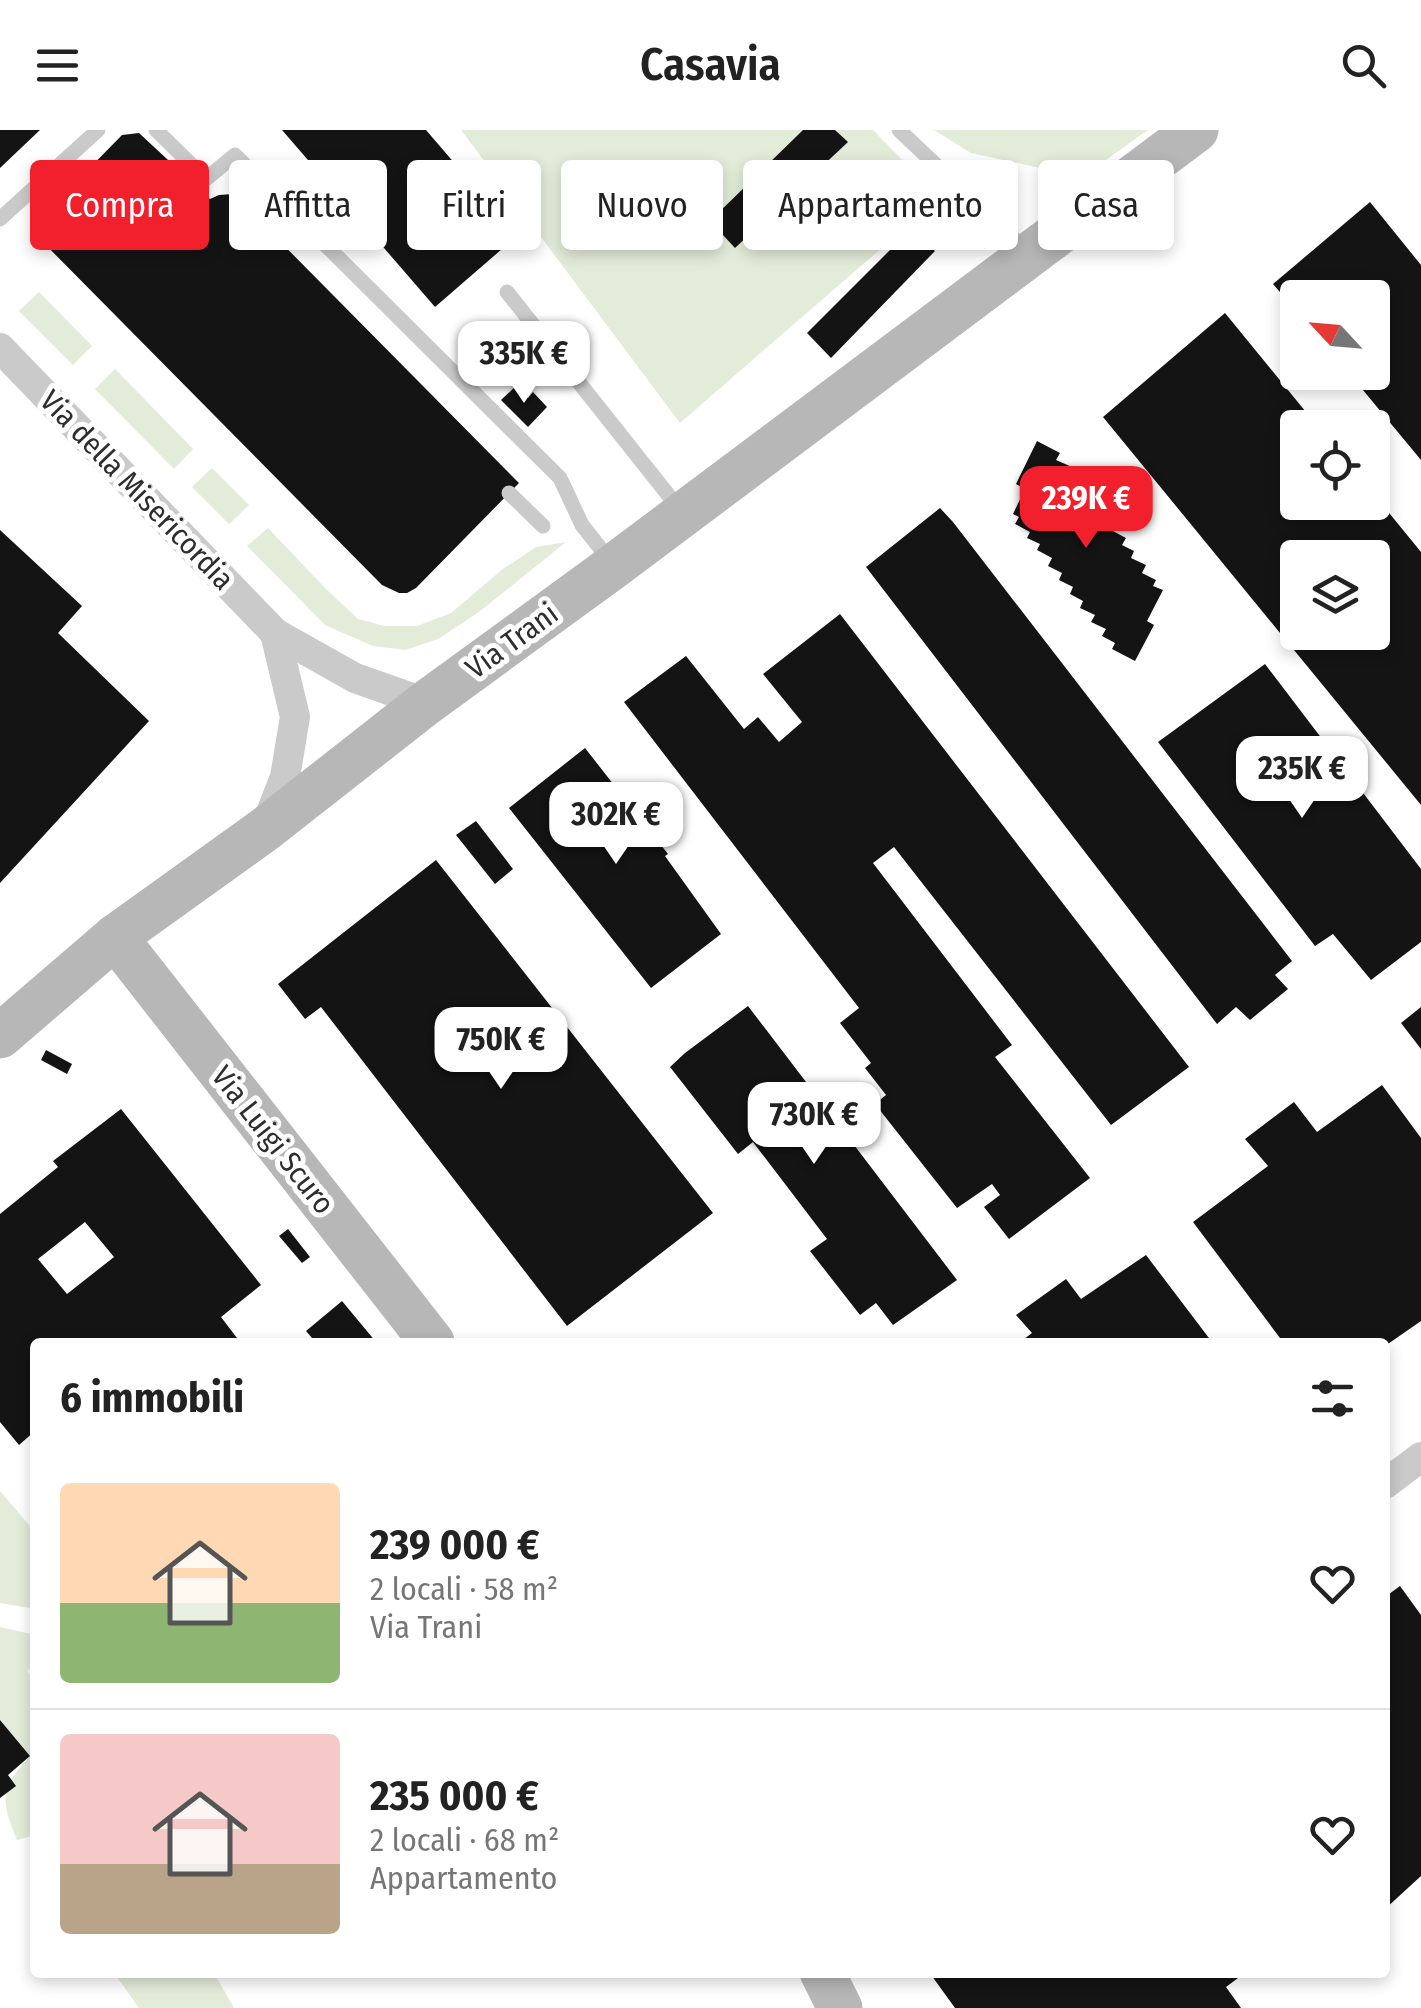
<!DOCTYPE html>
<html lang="it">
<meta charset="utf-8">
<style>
body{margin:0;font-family:"Fira Sans Condensed",sans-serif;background:#f6f6f6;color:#222;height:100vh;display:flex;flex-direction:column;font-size:38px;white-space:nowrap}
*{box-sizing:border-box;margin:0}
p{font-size:32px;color:#767676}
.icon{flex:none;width:55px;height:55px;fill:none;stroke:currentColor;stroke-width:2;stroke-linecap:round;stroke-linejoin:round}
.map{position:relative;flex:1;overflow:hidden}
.drawer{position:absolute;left:30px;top:1208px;width:1360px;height:640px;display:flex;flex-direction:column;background:#fff;border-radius:10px;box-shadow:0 5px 15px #0003}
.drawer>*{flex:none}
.guide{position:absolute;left:30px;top:30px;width:1362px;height:90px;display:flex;gap:20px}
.needle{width:65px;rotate:296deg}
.fabs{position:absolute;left:1280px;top:150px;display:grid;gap:20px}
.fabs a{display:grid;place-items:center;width:110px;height:110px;border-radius:10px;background:#fff;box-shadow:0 5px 15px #0003;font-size:50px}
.price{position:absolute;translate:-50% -85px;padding:0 22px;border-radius:20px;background:#fff;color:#222;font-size:32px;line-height:65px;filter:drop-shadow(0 2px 5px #0008)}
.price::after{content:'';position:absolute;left:50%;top:60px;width:30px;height:22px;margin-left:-15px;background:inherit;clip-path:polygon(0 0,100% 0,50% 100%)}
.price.on{background:#f2202d;color:#fff}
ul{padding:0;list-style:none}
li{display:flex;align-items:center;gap:30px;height:250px;padding:0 30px}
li+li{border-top:2px solid #e0e0e0}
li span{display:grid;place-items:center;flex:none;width:280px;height:200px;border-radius:10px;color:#555}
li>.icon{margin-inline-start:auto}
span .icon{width:120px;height:120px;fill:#fffc;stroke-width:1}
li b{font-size:42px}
h2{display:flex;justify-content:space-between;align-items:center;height:120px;padding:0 30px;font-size:42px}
.tag{padding:0 35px;border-radius:10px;background:#fff;box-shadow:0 5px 15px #0003;font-size:35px;line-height:90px}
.tag.on{background:#f2202d;color:#fff}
header{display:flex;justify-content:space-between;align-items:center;height:130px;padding:0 30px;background:#fff;font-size:45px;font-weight:600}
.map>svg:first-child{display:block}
.green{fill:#e3ecd9}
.building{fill:#141414;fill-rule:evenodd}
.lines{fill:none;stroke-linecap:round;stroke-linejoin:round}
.service{stroke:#cacaca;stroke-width:15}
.minor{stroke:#cacaca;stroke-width:30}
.secondary{stroke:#b7b7b7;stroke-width:45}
.labels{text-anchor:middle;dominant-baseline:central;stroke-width:10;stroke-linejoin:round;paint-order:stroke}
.street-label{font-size:30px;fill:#2d2d2d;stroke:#fff}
</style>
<header><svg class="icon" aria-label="menu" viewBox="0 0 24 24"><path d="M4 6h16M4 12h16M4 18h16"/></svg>Casavia<svg class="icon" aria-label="search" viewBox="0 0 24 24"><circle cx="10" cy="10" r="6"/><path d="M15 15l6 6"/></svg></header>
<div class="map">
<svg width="1421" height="1878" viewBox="0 0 1421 1878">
<rect width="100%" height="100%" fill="#fff"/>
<g class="green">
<polygon points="461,0 873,0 922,50 937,70 680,293"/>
<polygon points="934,0 1148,0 1082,47 971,23"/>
<polygon points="39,162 92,216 73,235 19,181"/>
<polygon points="115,239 193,319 174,339 95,259"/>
<polygon points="212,338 249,375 229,394 192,357"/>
<polygon points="268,398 326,459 358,489 384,496 417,496 451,483 503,439 536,417 566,412 479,482 438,509 405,520 373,516 325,495 247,416"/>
<polygon points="0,1361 35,1402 35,1479 0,1473"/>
<path d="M0 1497 35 1505V1534L27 1541 35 1552V1705L17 1710C0 1668 0 1659 30 1626L0 1590Z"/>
<polygon points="114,1843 214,1843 234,1878 139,1878"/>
</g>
<g class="building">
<polygon points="0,0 40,0 0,38"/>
<polygon points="282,0 426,0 517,106 435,177"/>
<polygon points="803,0 835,0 848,12 735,118 710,91"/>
<polygon points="139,3 210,69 219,65 233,64 519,353 416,458 407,463 399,463 382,455 30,99 122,5"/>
<polygon points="1370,72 1421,135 1421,330 1348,242 1372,242 1372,168 1298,168 1298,183 1273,154"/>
<polygon points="911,99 935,121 831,228 807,203"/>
<path d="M1225 183 1319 298H1298V372H1372V362L1421 422V675L1103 287ZM1298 428H1372V502H1298Z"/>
<polygon points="516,256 528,268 533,262 547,277 528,297 501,270"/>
<polygon points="1037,311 1060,323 1056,330 1072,337 1068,345 1081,352 1078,359 1093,366 1089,373 1103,380 1100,387 1114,394 1111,400 1126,408 1122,415 1134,421 1131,428 1146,435 1142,443 1156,450 1153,456 1163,460 1147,491 1154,495 1135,531 1112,519 1115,513 1102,506 1106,499 1091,492 1095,485 1080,478 1083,471 1070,464 1073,457 1059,450 1062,443 1048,436 1052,428 1037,420 1040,414 1027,408 1030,402 1015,394 1019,387 1013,384 1025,359 1016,354"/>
<polygon points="940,378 953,392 1292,831 1275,845 1288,859 1250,890 1236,877 1217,894 866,437"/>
<polygon points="0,400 82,476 58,503 149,591 0,753"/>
<polygon points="840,484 1189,937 1111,995 894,717 873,733 1012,915 995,927 1090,1048 1009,1109 984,1077 1000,1065 992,1054 957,1078 875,974 886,965 865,938 871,933 840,893 859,878 624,572 686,526 744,599 758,587 779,612 802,592 763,544"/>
<polygon points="1265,534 1421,739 1421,812 1371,850 1333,804 1315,816 1158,612"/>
<polygon points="585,618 668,724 665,726 721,804 651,858 509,678"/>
<polygon points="476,691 513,739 495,754 456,705"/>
<polygon points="436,730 713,1083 567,1196 321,877 305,889 278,854"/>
<polygon points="748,876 957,1150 893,1195 876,1173 860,1185 810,1121 827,1109 753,1012 738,1024 670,937 685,923"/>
<polygon points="1421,877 1421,919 1401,893"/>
<polygon points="46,920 72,934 67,944 41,930"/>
<polygon points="1382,955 1421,1008 1421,1191 1385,1216 1385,1212 1283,1212 1193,1092 1268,1036 1245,1009 1294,972 1317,1002"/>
<path d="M121 979 261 1155 221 1187 240 1212H35V1301L19 1315 0 1292V1084L58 1037 53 1031ZM85 1092 114 1127 67 1164 38 1129Z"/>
<polygon points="288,1099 310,1127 302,1133 279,1106"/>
<polygon points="1146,1125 1212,1212 1020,1212 1032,1203 1016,1185 1066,1149 1081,1169"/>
<polygon points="342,1171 376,1212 307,1212 312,1208 306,1201"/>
<polygon points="1400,1456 1421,1485 1421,1746 1385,1779 1385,1467"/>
<polygon points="0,1590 30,1626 8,1645 16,1656 0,1668"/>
<polygon points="929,1842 1246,1842 1226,1857 1241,1878 955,1878"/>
</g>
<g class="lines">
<g class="service">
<polyline points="156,0 206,49 235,25 560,348 582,395 612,433"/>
<polyline points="899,0 1028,122"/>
<polyline points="0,89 98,0"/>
<polyline points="507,162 681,381"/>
<polyline points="509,363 543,396"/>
</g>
<g class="minor">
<polyline points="0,218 275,503 355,548 426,573"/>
<polyline points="265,698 285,647 295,587 275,503"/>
<polyline points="1385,1354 1421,1327"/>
</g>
<g class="secondary">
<polyline points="115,807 432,1212"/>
<polyline points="0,906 115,807 264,700 426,573 614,436 1196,0"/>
<polyline points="822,1842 840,1878"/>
</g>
</g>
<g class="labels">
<g class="street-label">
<text transform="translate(137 360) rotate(46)">Via della Misericordia</text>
<text transform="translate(512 511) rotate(-36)">Via Trani</text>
<text transform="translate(273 1010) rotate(52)">Via Luigi Scuro</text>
</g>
</g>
</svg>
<div class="fabs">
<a><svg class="needle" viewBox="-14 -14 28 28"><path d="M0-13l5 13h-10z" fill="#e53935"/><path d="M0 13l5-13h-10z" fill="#767676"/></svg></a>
<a><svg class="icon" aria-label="locate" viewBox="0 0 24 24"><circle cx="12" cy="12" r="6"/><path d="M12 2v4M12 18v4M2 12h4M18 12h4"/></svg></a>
<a><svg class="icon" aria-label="layers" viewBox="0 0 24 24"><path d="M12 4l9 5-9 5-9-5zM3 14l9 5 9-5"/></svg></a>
</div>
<b class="price" style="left:524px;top:276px">335K €</b>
<b class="price on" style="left:1086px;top:421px">239K €</b>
<b class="price" style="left:1302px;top:691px">235K €</b>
<b class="price" style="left:616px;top:737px">302K €</b>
<b class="price" style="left:501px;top:962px">750K €</b>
<b class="price" style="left:814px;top:1037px">730K €</b>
<div class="guide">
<a class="tag on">Compra</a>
<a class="tag">Affitta</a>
<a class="tag">Filtri</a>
<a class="tag">Nuovo</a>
<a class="tag">Appartamento</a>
<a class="tag">Casa</a>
</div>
<section class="drawer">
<h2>6 immobili<svg class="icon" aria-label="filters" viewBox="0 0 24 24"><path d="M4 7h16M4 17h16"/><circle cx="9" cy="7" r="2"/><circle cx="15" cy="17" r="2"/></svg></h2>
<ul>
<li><span style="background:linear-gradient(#ffd9b3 60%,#8fb573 0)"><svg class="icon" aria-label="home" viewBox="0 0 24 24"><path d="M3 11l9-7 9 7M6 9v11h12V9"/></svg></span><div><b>239 000 €</b><p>2 locali · 58 m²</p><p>Via Trani</p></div><svg class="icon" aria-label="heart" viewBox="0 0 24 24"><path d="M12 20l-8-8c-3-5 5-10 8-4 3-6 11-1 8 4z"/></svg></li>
<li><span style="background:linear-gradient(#f6c9c9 65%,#b9a48a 0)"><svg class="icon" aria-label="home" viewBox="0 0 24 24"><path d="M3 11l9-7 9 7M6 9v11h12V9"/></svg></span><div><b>235 000 €</b><p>2 locali · 68 m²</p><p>Appartamento</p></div><svg class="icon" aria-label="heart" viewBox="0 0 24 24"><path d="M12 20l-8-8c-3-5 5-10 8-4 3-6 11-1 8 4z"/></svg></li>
</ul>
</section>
</div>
